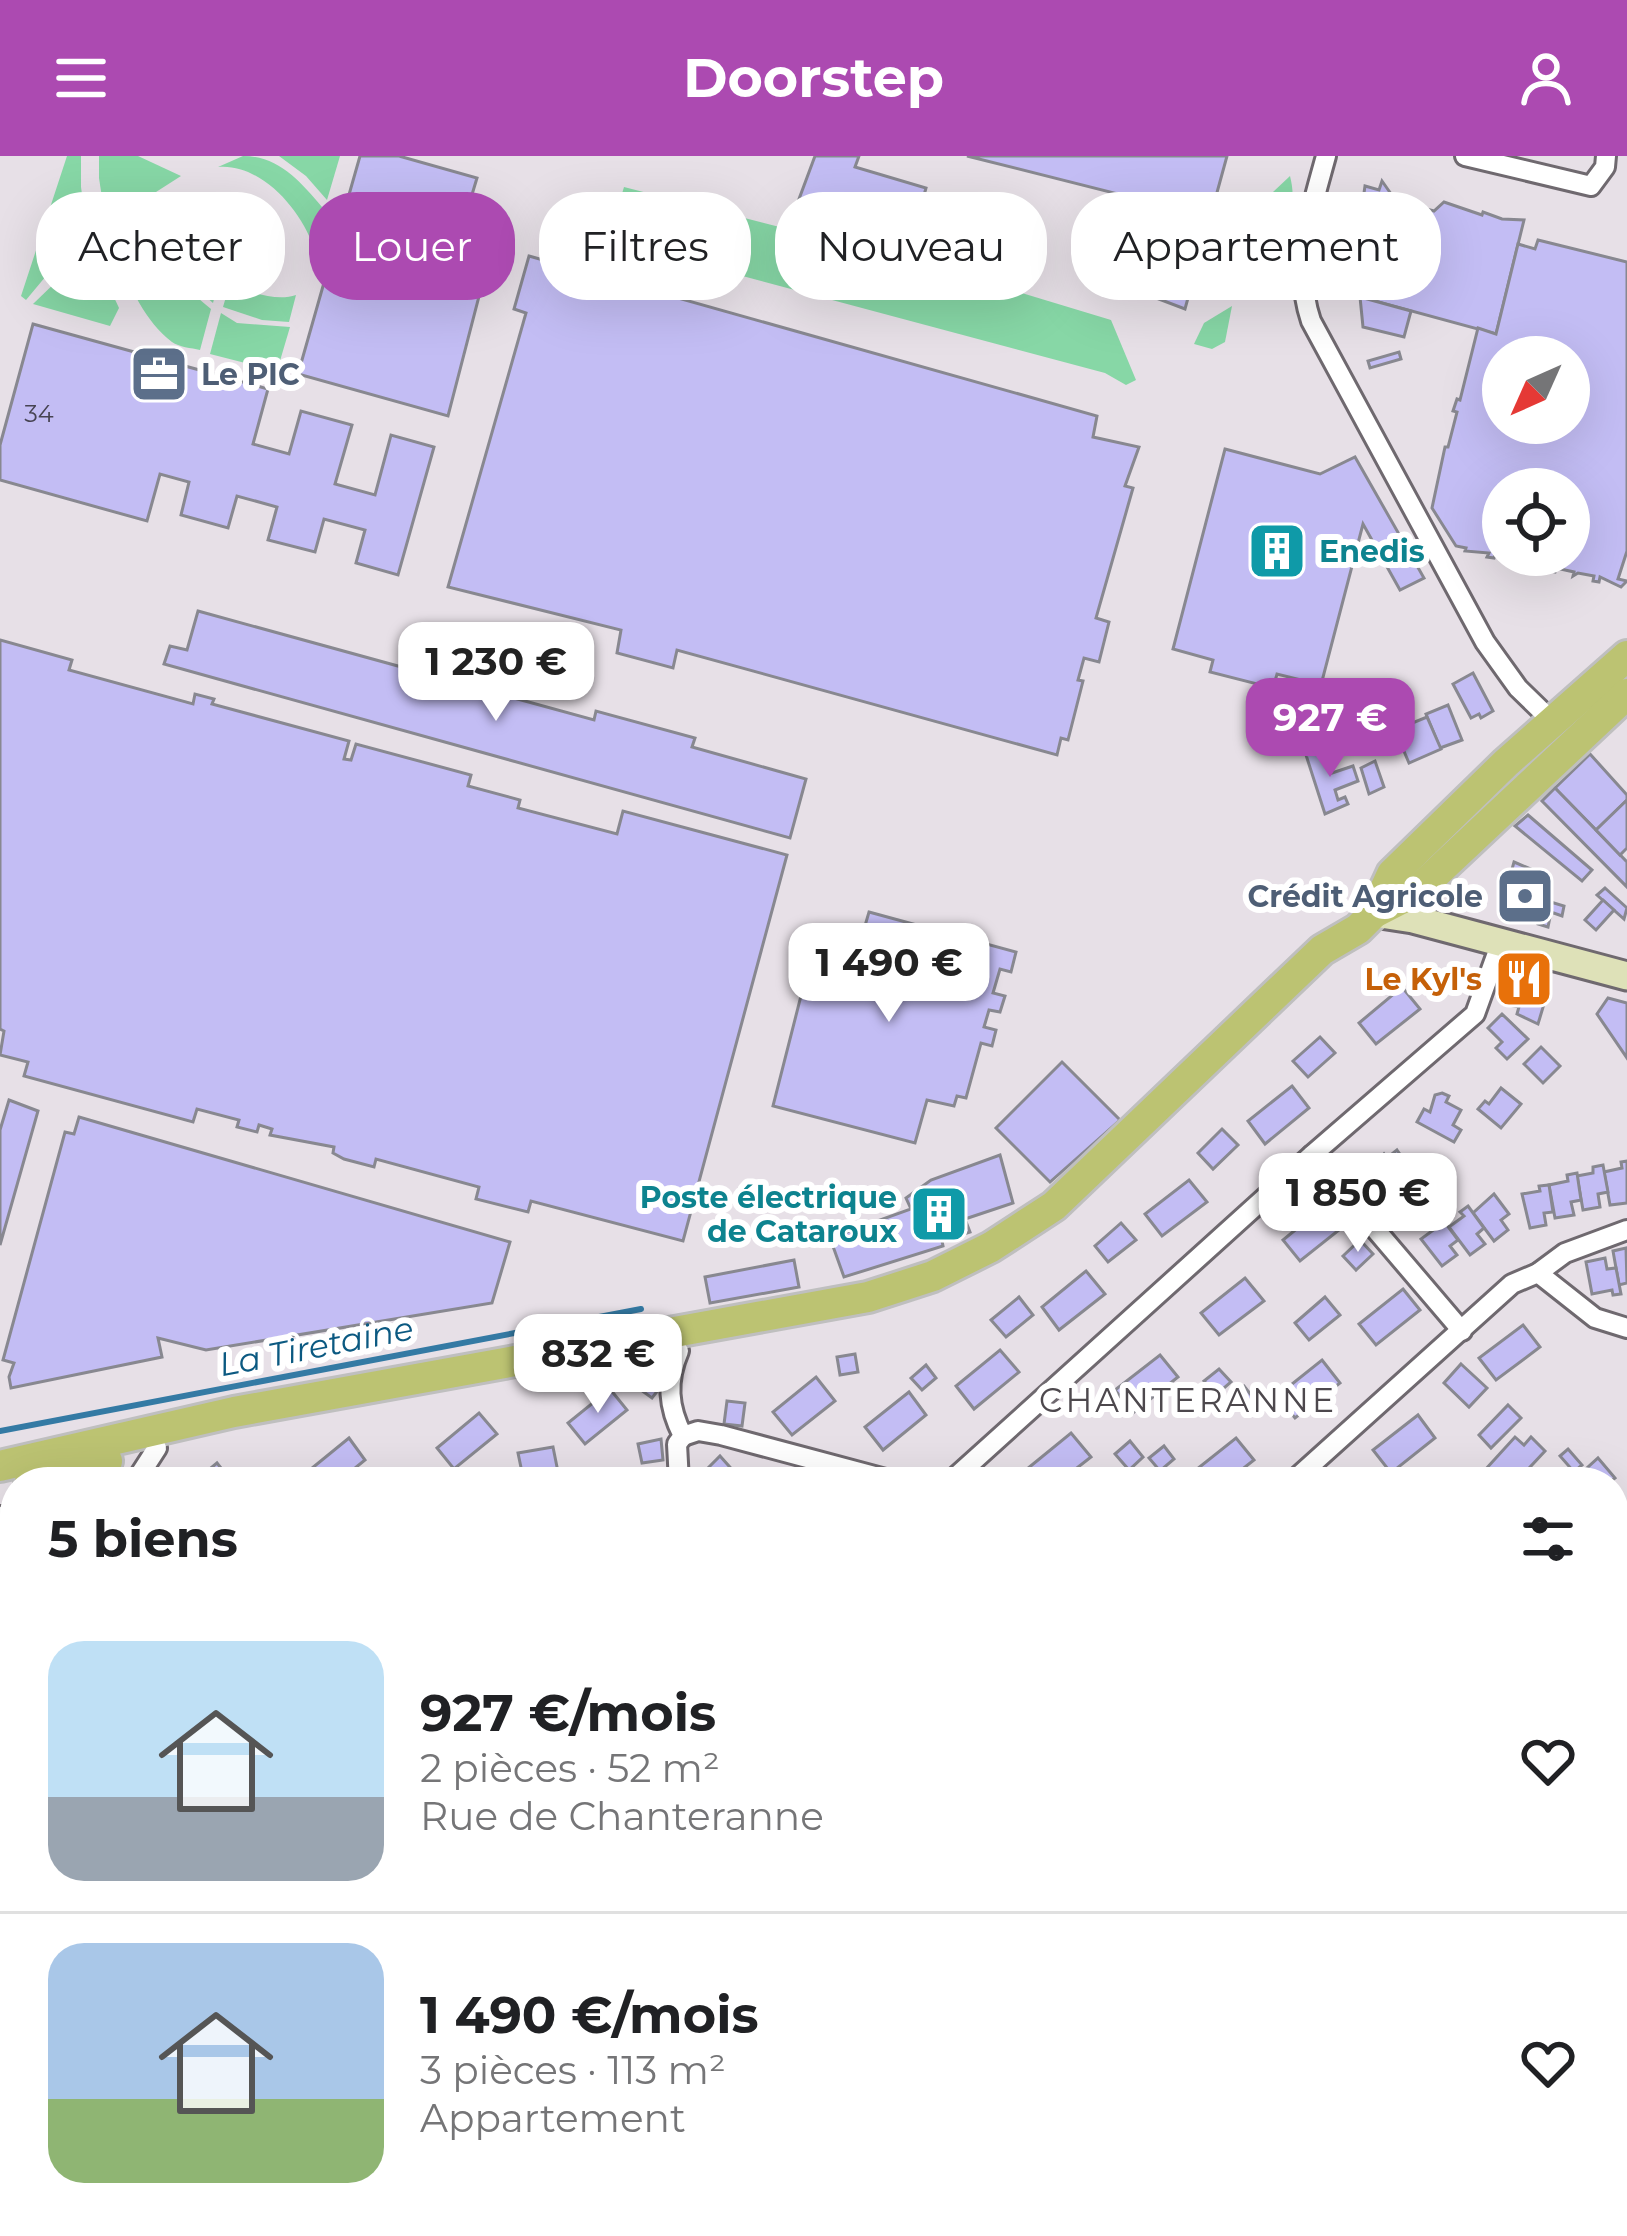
<!DOCTYPE html>
<html lang="fr">
<meta charset="utf-8">
<style>
body{margin:0;font-family:Montserrat,sans-serif;background:#f2f2f2;color:#202124;height:100vh;display:flex;flex-direction:column;font-size:45px;white-space:nowrap}
*{box-sizing:border-box;margin:0}
p{font-size:39px;color:#757577}
.icon{flex:none;width:66px;height:66px;fill:none;stroke:currentColor;stroke-width:2;stroke-linecap:round;stroke-linejoin:round}
.map{position:relative;flex:1;overflow:hidden}
.drawer{position:absolute;left:0px;top:1311px;width:1629px;height:771px;display:flex;flex-direction:column;background:#fff;border-radius:48px 48px 0 0;box-shadow:0 12px 48px #0002}
.drawer>*{flex:none}
.banner{position:absolute;left:36px;top:36px;width:1557px;height:108px;display:flex;gap:24px}
.needle{width:78px;rotate:225deg}
.controls{position:absolute;left:1482px;top:180px;display:grid;gap:24px}
.controls a{display:grid;place-items:center;width:108px;height:108px;border-radius:50%;background:#fff;box-shadow:0 12px 48px #0002;font-size:60px}
.price{position:absolute;translate:-50% -102px;padding:0 27px;border-radius:24px;background:#fff;color:#222;font-size:39px;line-height:78px;filter:drop-shadow(0 3px 6px #0008)}
.price::after{content:'';position:absolute;left:50%;top:72px;width:36px;height:27px;margin-left:-18px;background:inherit;clip-path:polygon(0 0,100% 0,50% 100%)}
.price.active{background:#ac4ab1;color:#fff}
ul{padding:0;list-style:none}
li{display:flex;align-items:center;gap:36px;height:300px;padding:0 48px}
li+li{border-top:3px solid #e0e0e0}
li span{display:grid;place-items:center;flex:none;width:336px;height:240px;border-radius:36px;color:#555}
li>.icon{margin-inline-start:auto}
span .icon{width:144px;height:144px;fill:#fffc;stroke-width:1}
li b{font-size:51px}
h2{display:flex;justify-content:space-between;align-items:center;height:144px;padding:0 48px;font-size:51px}
.pill{padding:0 42px;border-radius:48px;background:#fff;box-shadow:0 12px 48px #0002;font-size:42px;line-height:108px}
.pill.active{background:#ac4ab1;color:#fff}
header{display:flex;justify-content:space-between;align-items:center;height:156px;padding:0 48px;background:#ac4ab1;color:#fff;font-size:54px;font-weight:700}
.map>svg:first-child{display:block}
.green{fill:#87d7a6}
.lines{fill:none;stroke-linecap:round;stroke-linejoin:round}
.stream{stroke:#347aa4;stroke-width:6}
.building{fill:#c3bdf4;stroke:#888890;stroke-width:3;fill-rule:evenodd}
.street-casing{stroke:#6f696f;stroke-width:24}
.secondary-casing{stroke:#6f696f;stroke-width:33}
.primary-casing{stroke:#bfbfbf;stroke-width:36}
.street{stroke:#fff;stroke-width:18}
.secondary{stroke:#dee1b8;stroke-width:27}
.primary{stroke:#bcc372;stroke-width:30}
.labels{text-anchor:middle;dominant-baseline:central;stroke-width:12;stroke-linejoin:round;paint-order:stroke}
.number-label{font-size:24px;fill:#464352}
.service-label{font-size:30px;font-weight:bold;fill:#4e5e75;stroke:#fff;text-anchor:start}
.culture-label{font-size:30px;font-weight:bold;fill:#0d838f;stroke:#fff;text-anchor:start}
.food-label{font-size:30px;font-weight:bold;fill:#c56008;stroke:#fff;text-anchor:end}
.water-label{font-size:33px;font-style:italic;fill:#0b5981;stroke:#fff}
.neighbourhood-label{font-size:33px;letter-spacing:3px;fill:#4d484d;stroke:#fff}
</style>
<header><svg class="icon" aria-label="menu" viewBox="0 0 24 24"><path d="M4 6h16M4 12h16M4 18h16"/></svg>Doorstep<svg class="icon" aria-label="person" viewBox="0 0 24 24"><circle cx="12" cy="8" r="4"/><path d="M4 21q1-7 8-7t8 7"/></svg></header>
<div class="map">
<svg width="1627" height="2080" viewBox="0 0 1627 2080">
<rect width="100%" height="100%" fill="#e7e0e7"/>
<g class="green">
<polygon points="67,0 81,0 81,31 88,81 56,108 26,144 21,140"/>
<polygon points="99,0 138,0 181,20 106,68 99,22"/>
<path d="M243 0C278 0 300 25 322 51L313 90C301 54 261 7 218 11Z"/>
<polygon points="279,0 340,0 327,44 306,20"/>
<path d="M1290 20C1299 56 1284 68 1260 87V60L1273 44V36Z"/>
<polygon points="624,31 943,113 1111,164 1136,224 1126,229 1105,217 608,84"/>
<path d="M178 36C174 72 191 100 220 120L213 147C182 120 160 94 154 53Z"/>
<path d="M144 55C153 97 178 127 211 153L200 194C191 192 179 191 172 186 140 162 123 114 108 78Z"/>
<polygon points="91,92 119,152 110,170 33,148"/>
<path d="M230 127C247 136 277 146 296 139L289 166 262 164 223 151Z"/>
<polygon points="1232,150 1225,186 1212,193 1194,188 1204,167"/>
<polygon points="221,157 237,167 290,171 277,215 210,198"/>
<polygon points="398,2067 774,2067 786,2080 418,2080"/>
</g>
<g class="lines">
<polyline class="stream" points="0,1275 641,1153"/>
</g>
<g class="building">
<polygon points="360,0 399,0 477,22 458,85 491,94 448,260 298,218"/>
<polygon points="815,0 859,0 855,11 926,32 914,76 799,43"/>
<polygon points="1227,0 1185,153 1122,129 1132,89 1122,85 1125,67 1137,70 1142,44 967,0"/>
<polygon points="1382,25 1396,45 1434,55 1444,46 1482,59 1483,56 1502,63 1524,64 1496,178 1360,141 1378,70 1360,65 1365,30 1379,34"/>
<path d="M1538 84 1627 106V395L1618 423 1627 425 1621 431 1600 421 1599 426 1593 425 1594 420 1578 417 1573 420 1574 416 1556 412 1555 416 1550 415 1552 411 1537 407 1535 413 1529 412 1531 406 1514 402 1512 407 1507 406 1509 401 1495 398 1494 402 1487 401 1489 397 1465 395 1466 392 1456 390 1432 352 1445 291H1448L1457 256 1453 255 1457 243 1460 244 1478 172 1496 178 1518 88 1535 93ZM1503 201H1569V267H1503ZM1503 333H1569V399H1503Z"/>
<polygon points="529,100 1097,260 1093,281 1139,291 1125,330 1133,332 1096,462 1109,466 1099,506 1084,502 1078,524 1083,525 1068,584 1061,582 1057,599 677,494 673,512 617,497 621,474 448,431 526,157 514,153"/>
<polygon points="1360,141 1411,155 1404,181 1363,171"/>
<polygon points="33,168 268,233 253,288 289,298 301,255 352,269 335,328 375,339 391,279 434,291 398,419 356,407 365,374 324,363 315,396 268,384 277,351 237,340 228,372 181,359 189,326 160,318 147,365 0,324 0,289"/>
<polygon points="1399,196 1401,203 1370,212 1368,205"/>
<polygon points="1225,293 1320,318 1355,301 1424,422 1400,434 1363,368 1321,529 1277,518 1273,532 1210,516 1213,504 1173,493"/>
<polygon points="198,455 594,564 596,555 695,582 692,591 806,623 790,682 164,508 170,490 187,494"/>
<polygon points="0,484 72,504 69,514 193,548 195,538 214,543 212,548 349,585 344,603 351,604 356,588 471,619 468,630 520,644 518,652 617,678 623,655 787,699 683,1085 531,1045 528,1056 476,1043 479,1031 376,1003 374,1011 344,1003 333,997 334,991 270,979 272,973 259,969 257,976 237,971 239,964 197,953 193,966 24,920 28,906 0,899 4,875 0,873"/>
<polygon points="1473,517 1493,555 1481,562 1479,558 1471,562 1453,528"/>
<polygon points="1448,549 1462,584 1440,592 1426,558"/>
<polygon points="1427,561 1441,593 1409,607 1395,574"/>
<polygon points="1325,593 1332,617 1353,610 1358,625 1335,634 1338,644 1345,641 1348,648 1325,658 1306,599"/>
<polygon points="1590,598 1627,639 1627,644 1596,674 1555,632"/>
<polygon points="1375,605 1384,631 1369,638 1361,612"/>
<polygon points="1555,632 1627,706 1627,731 1542,645"/>
<polygon points="1627,644 1627,692 1620,699 1596,674"/>
<polygon points="1528,659 1592,714 1582,725 1515,670"/>
<polygon points="1514,706 1540,717 1537,732 1546,735 1538,766 1500,756"/>
<polygon points="1605,732 1627,752 1624,763 1597,739"/>
<polygon points="1544,744 1564,750 1562,760 1551,756 1548,771 1538,768"/>
<polygon points="1603,744 1614,754 1596,774 1585,764"/>
<polygon points="869,756 1016,796 1011,816 1000,813 993,837 1005,840 1000,856 989,854 984,871 996,874 992,890 981,887 966,942 957,940 954,950 927,944 915,987 773,950 819,769 862,780"/>
<polygon points="1516,817 1537,822 1542,832 1539,846 1544,848 1538,868 1517,858 1519,851 1504,848 1508,822"/>
<polygon points="1402,831 1420,853 1376,888 1359,867"/>
<polygon points="1608,842 1627,847 1627,902 1597,858"/>
<polygon points="1502,858 1528,883 1507,903 1496,892 1502,886 1488,872"/>
<polygon points="1320,881 1335,897 1308,921 1293,905"/>
<polygon points="1541,891 1560,910 1543,927 1524,908"/>
<polygon points="1062,906 1120,964 1050,1026 996,972"/>
<polygon points="1292,930 1309,952 1265,988 1248,965"/>
<polygon points="1501,932 1521,948 1501,972 1478,953 1485,945 1489,948"/>
<polygon points="1442,937 1449,940 1446,946 1461,954 1453,969 1461,974 1454,986 1417,966 1424,953 1430,956 1435,939"/>
<polygon points="9,944 38,955 0,1089 0,974"/>
<polygon points="79,961 510,1086 492,1147 206,1194 158,1182 162,1201 11,1232 9,1221 14,1207 3,1204 65,976 74,978"/>
<polygon points="1222,973 1238,989 1213,1013 1198,997"/>
<polygon points="1397,994 1412,1015 1417,1010 1426,1023 1393,1046 1370,1014 1384,998 1387,1002"/>
<polygon points="1000,999 1013,1047 965,1063 970,1076 942,1085 943,1090 844,1121 830,1082 911,1053 906,1042 931,1024"/>
<polygon points="1627,1005 1627,1047 1610,1049 1604,1016 1622,1012 1621,1006"/>
<polygon points="1603,1009 1608,1036 1598,1038 1600,1051 1583,1054 1577,1020 1593,1017 1593,1011"/>
<polygon points="1577,1017 1581,1044 1571,1046 1574,1059 1555,1062 1549,1029 1568,1025 1567,1019"/>
<polygon points="1189,1024 1207,1046 1162,1080 1145,1058"/>
<polygon points="1549,1029 1553,1056 1544,1057 1546,1069 1530,1072 1522,1038 1540,1035 1539,1030"/>
<polygon points="1494,1038 1509,1058 1501,1064 1508,1074 1494,1085 1473,1057"/>
<polygon points="1327,1048 1344,1070 1300,1105 1283,1084"/>
<polygon points="1468,1050 1484,1072 1477,1078 1485,1088 1470,1099 1449,1071 1464,1060 1460,1056"/>
<polygon points="1441,1061 1458,1084 1450,1090 1457,1099 1442,1110 1421,1083 1436,1072 1433,1067"/>
<polygon points="1121,1067 1136,1084 1108,1106 1095,1090"/>
<polygon points="1360,1084 1373,1098 1356,1114 1343,1100"/>
<polygon points="1626,1092 1627,1127 1619,1129 1613,1095"/>
<polygon points="1605,1102 1607,1113 1616,1112 1621,1138 1613,1139 1612,1134 1592,1138 1586,1106"/>
<polygon points="794,1104 799,1131 710,1147 705,1121"/>
<polygon points="1086,1115 1105,1138 1059,1174 1042,1151"/>
<polygon points="1245,1122 1264,1145 1219,1179 1201,1157"/>
<polygon points="1403,1133 1420,1154 1376,1189 1359,1168"/>
<polygon points="1019,1141 1033,1159 1006,1181 991,1164"/>
<polygon points="1325,1141 1340,1159 1309,1184 1295,1167"/>
<polygon points="1523,1169 1540,1191 1496,1224 1479,1202"/>
<polygon points="1000,1194 1019,1216 974,1253 956,1230"/>
<polygon points="855,1198 858,1216 840,1219 837,1201"/>
<polygon points="1160,1199 1178,1221 1133,1257 1115,1234"/>
<polygon points="1322,1204 1340,1227 1295,1262 1277,1240"/>
<polygon points="1461,1208 1487,1232 1469,1251 1444,1227"/>
<polygon points="926,1209 936,1222 922,1234 911,1222"/>
<polygon points="1219,1213 1231,1226 1216,1239 1204,1225"/>
<polygon points="641,1220 659,1233 652,1242 634,1229"/>
<polygon points="816,1221 835,1245 792,1279 773,1256"/>
<polygon points="1244,1230 1255,1244 1241,1255 1230,1241"/>
<polygon points="610,1233 627,1254 585,1288 568,1267"/>
<polygon points="909,1236 926,1259 883,1294 865,1271"/>
<polygon points="727,1245 745,1247 742,1270 724,1268"/>
<polygon points="1508,1249 1521,1262 1491,1292 1479,1279"/>
<polygon points="479,1257 497,1278 454,1313 437,1292"/>
<polygon points="1418,1259 1435,1282 1391,1317 1373,1294"/>
<polygon points="1071,1277 1091,1301 1059,1326 1038,1326 1027,1313"/>
<polygon points="1515,1281 1524,1289 1531,1281 1545,1295 1516,1326 1474,1326"/>
<polygon points="349,1282 365,1304 338,1326 313,1326 306,1317"/>
<polygon points="1236,1282 1254,1304 1226,1326 1199,1326 1192,1317"/>
<polygon points="661,1283 663,1304 642,1307 638,1288"/>
<polygon points="1130,1285 1143,1301 1129,1314 1115,1298"/>
<polygon points="1164,1290 1174,1303 1160,1315 1149,1302"/>
<polygon points="553,1291 560,1326 524,1326 518,1297"/>
<polygon points="1568,1293 1582,1309 1574,1316 1560,1300"/>
<polygon points="720,1300 736,1318 727,1326 717,1326 706,1314"/>
<polygon points="1598,1302 1615,1322 1610,1326 1582,1326 1577,1321"/>
<polygon points="217,1307 232,1326 194,1326"/>
<polygon points="421,1313 423,1326 388,1326 387,1319"/>
<polygon points="0,1413 15,1416 14,1453 0,1450"/>
<polygon points="1622,1499 1627,1505 1627,1524 1615,1533 1614,1506"/>
<polygon points="1614,1616 1627,1651 1627,1685 1621,1687 1614,1661"/>
<polygon points="5,1684 15,1688 15,1721 0,1716"/>
<polygon points="0,1766 15,1772 15,1791 0,1786"/>
<polygon points="1614,1776 1627,1796 1627,1800 1614,1808"/>
<polygon points="1627,1837 1627,1889 1614,1897 1614,1845"/>
<polygon points="0,1880 15,1882 15,1904 0,1903"/>
<polygon points="2,2022 15,2023 15,2046 0,2044"/>
<polygon points="220,2067 293,2067 292,2080 220,2071"/>
<polygon points="1174,2067 1213,2067 1202,2080 1193,2075 1189,2080"/>
<polygon points="1241,2067 1290,2067 1291,2068 1281,2080 1231,2080"/>
<polygon points="1348,2067 1393,2067 1382,2080 1337,2080"/>
<polygon points="1419,2067 1431,2067 1429,2070 1443,2080 1415,2080"/>
</g>
<g class="lines">
<g class="street-casing">
<g id="street">
<path d="M1326 0C1311 55 1292 109 1311 165L1485 486 1518 532 1553 566"/>
<polyline points="1465,0 1591,30 1605,11 1606,0"/>
<polyline points="1312,999 1462,1175"/>
<polyline points="1538,1117 1595,1162 1627,1172"/>
<polyline points="683,1280 698,1275 721,1279 897,1326"/>
<polyline points="135,1326 157,1292"/>
<path d="M679 1326 677 1288 683 1280C668 1251 666 1225 679 1195"/>
<polyline points="950,1326 1312,999 1475,858 1501,786"/>
<polyline points="1292,1326 1512,1128 1538,1117 1565,1097 1627,1074"/>
<polyline points="0,1360 15,1366"/>
<polyline points="1614,1444 1627,1429"/>
<polyline points="1614,1593 1627,1591"/>
<polyline points="0,1647 15,1650"/>
<polyline points="0,1930 15,1931"/>
<polyline points="366,2067 389,2080"/>
<polyline points="1473,2067 1480,2080"/>
<polyline points="337,2080 349,2067"/>
</g>
</g>
<g class="secondary-casing">
<polyline id="secondary" points="1374,757 1413,763 1627,820"/>
</g>
<g class="primary-casing">
<g id="primary">
<polyline points="1374,757 1392,718 1506,607 1627,500"/>
<polyline points="0,1310 234,1256 868,1141 933,1120 991,1091 1054,1050 1322,794 1358,773 1374,757 1417,735 1627,538"/>
<polyline points="30,1326 107,1305"/>
<polyline points="0,1377 15,1381"/>
<polyline points="0,1541 15,1549"/>
<polyline points="0,1581 15,1591"/>
<polyline points="943,2067 945,2080"/>
<polyline points="822,2080 823,2067"/>
</g>
</g>
<use href="#street" class="street"/>
<use href="#secondary" class="secondary"/>
<use href="#primary" class="primary"/>
</g>
<defs>
<g id="office-square" transform="scale(3)"><rect x="-9" y="-9" width="18" height="18" rx="4" fill="#5c6f8a" stroke="#fff"/><path d="M-6-3h4V-5.5h4V-3h4V5H-6ZM-1-4.5V-3h2v-1.5ZM-6 0V1H6V0Z" fill="#fff"/></g>
<g id="building-square" transform="scale(3)"><rect x="-9" y="-9" width="18" height="18" rx="4" fill="#0f9aa8" stroke="#fff"/><path d="M-4-6H4V6H1V3H-1V6H-4ZM-2.5-4.3h1.7v1.8h-1.7ZM.8-4.3h1.7v1.8H.8ZM-2.5-1h1.7V.8h-1.7ZM.8-1h1.7V.8H.8Z" fill="#fff"/></g>
<g id="bank-square" transform="scale(3)"><rect x="-9" y="-9" width="18" height="18" rx="4" fill="#5c6f8a" stroke="#fff"/><path d="M-6-4H6V4H-6ZM0-2.3a2.3 2.3 0 1 0 0 4.6a2.3 2.3 0 1 0 0-4.6Z" fill="#fff"/></g>
<g id="restaurant-square" transform="scale(3)"><rect x="-9" y="-9" width="18" height="18" rx="4" fill="#e8710a" stroke="#fff"/><path d="M-5-6h1v4h1v-4h1v4h1v-4h1v5L-1.5 .5V6h-2V.5L-5-1ZM5-6V6H3V1.5H1.5Q1.5-4 5-6Z" fill="#fff"/></g>
</defs>
<g fill-rule="evenodd">
<use href="#office-square" x="159" y="218"/>
<use href="#building-square" x="1277" y="395"/>
<use href="#bank-square" x="1525" y="740"/>
<use href="#restaurant-square" x="1524" y="823"/>
<use href="#building-square" x="939" y="1058"/>
</g>
<g class="labels">
<g class="number-label">
<text x="39" y="257">34</text>
</g>
<g class="service-label">
<text x="201" y="218">Le PIC</text>
<text x="1483" y="740" text-anchor="end">Crédit Agricole</text>
</g>
<g class="culture-label">
<text x="1319" y="395">Enedis</text>
<text x="897" y="1041" text-anchor="end">Poste électrique<tspan x="897" dy="34">de Cataroux</tspan></text>
</g>
<g class="food-label">
<text x="1482" y="823">Le Kyl's</text>
</g>
<g class="water-label">
<text transform="translate(316 1190) rotate(-11)">La Tiretaine</text>
</g>
<g class="neighbourhood-label">
<text x="1188" y="1244">CHANTERANNE</text>
</g>
</g>
</svg>
<div class="controls">
<a><svg class="needle" viewBox="-14 -14 28 28"><path d="M0-13l5 13h-10z" fill="#e53935"/><path d="M0 13l5-13h-10z" fill="#757577"/></svg></a>
<a><svg class="icon" aria-label="locate" viewBox="0 0 24 24"><circle cx="12" cy="12" r="6"/><path d="M12 2v4M12 18v4M2 12h4M18 12h4"/></svg></a>
</div>
<b class="price" style="left:496px;top:568px">1 230 €</b>
<b class="price active" style="left:1330px;top:624px">927 €</b>
<b class="price" style="left:889px;top:869px">1 490 €</b>
<b class="price" style="left:1358px;top:1099px">1 850 €</b>
<b class="price" style="left:598px;top:1260px">832 €</b>
<div class="banner">
<a class="pill">Acheter</a>
<a class="pill active">Louer</a>
<a class="pill">Filtres</a>
<a class="pill">Nouveau</a>
<a class="pill">Appartement</a>
</div>
<section class="drawer">
<h2>5 biens<svg class="icon" aria-label="filters" viewBox="0 0 24 24"><path d="M4 7h16M4 17h16"/><circle cx="9" cy="7" r="2"/><circle cx="15" cy="17" r="2"/></svg></h2>
<ul>
<li><span style="background:linear-gradient(#bfe0f5 65%,#9aa5b1 0)"><svg class="icon" aria-label="home" viewBox="0 0 24 24"><path d="M3 11l9-7 9 7M6 9v11h12V9"/></svg></span><div><b>927 €/mois</b><p>2 pièces · 52 m²</p><p>Rue de Chanteranne</p></div><svg class="icon" aria-label="heart" viewBox="0 0 24 24"><path d="M12 20l-8-8c-3-5 5-10 8-4 3-6 11-1 8 4z"/></svg></li>
<li><span style="background:linear-gradient(#a9c7e8 65%,#8fb573 0)"><svg class="icon" aria-label="home" viewBox="0 0 24 24"><path d="M3 11l9-7 9 7M6 9v11h12V9"/></svg></span><div><b>1 490 €/mois</b><p>3 pièces · 113 m²</p><p>Appartement</p></div><svg class="icon" aria-label="heart" viewBox="0 0 24 24"><path d="M12 20l-8-8c-3-5 5-10 8-4 3-6 11-1 8 4z"/></svg></li>
</ul>
</section>
</div>
